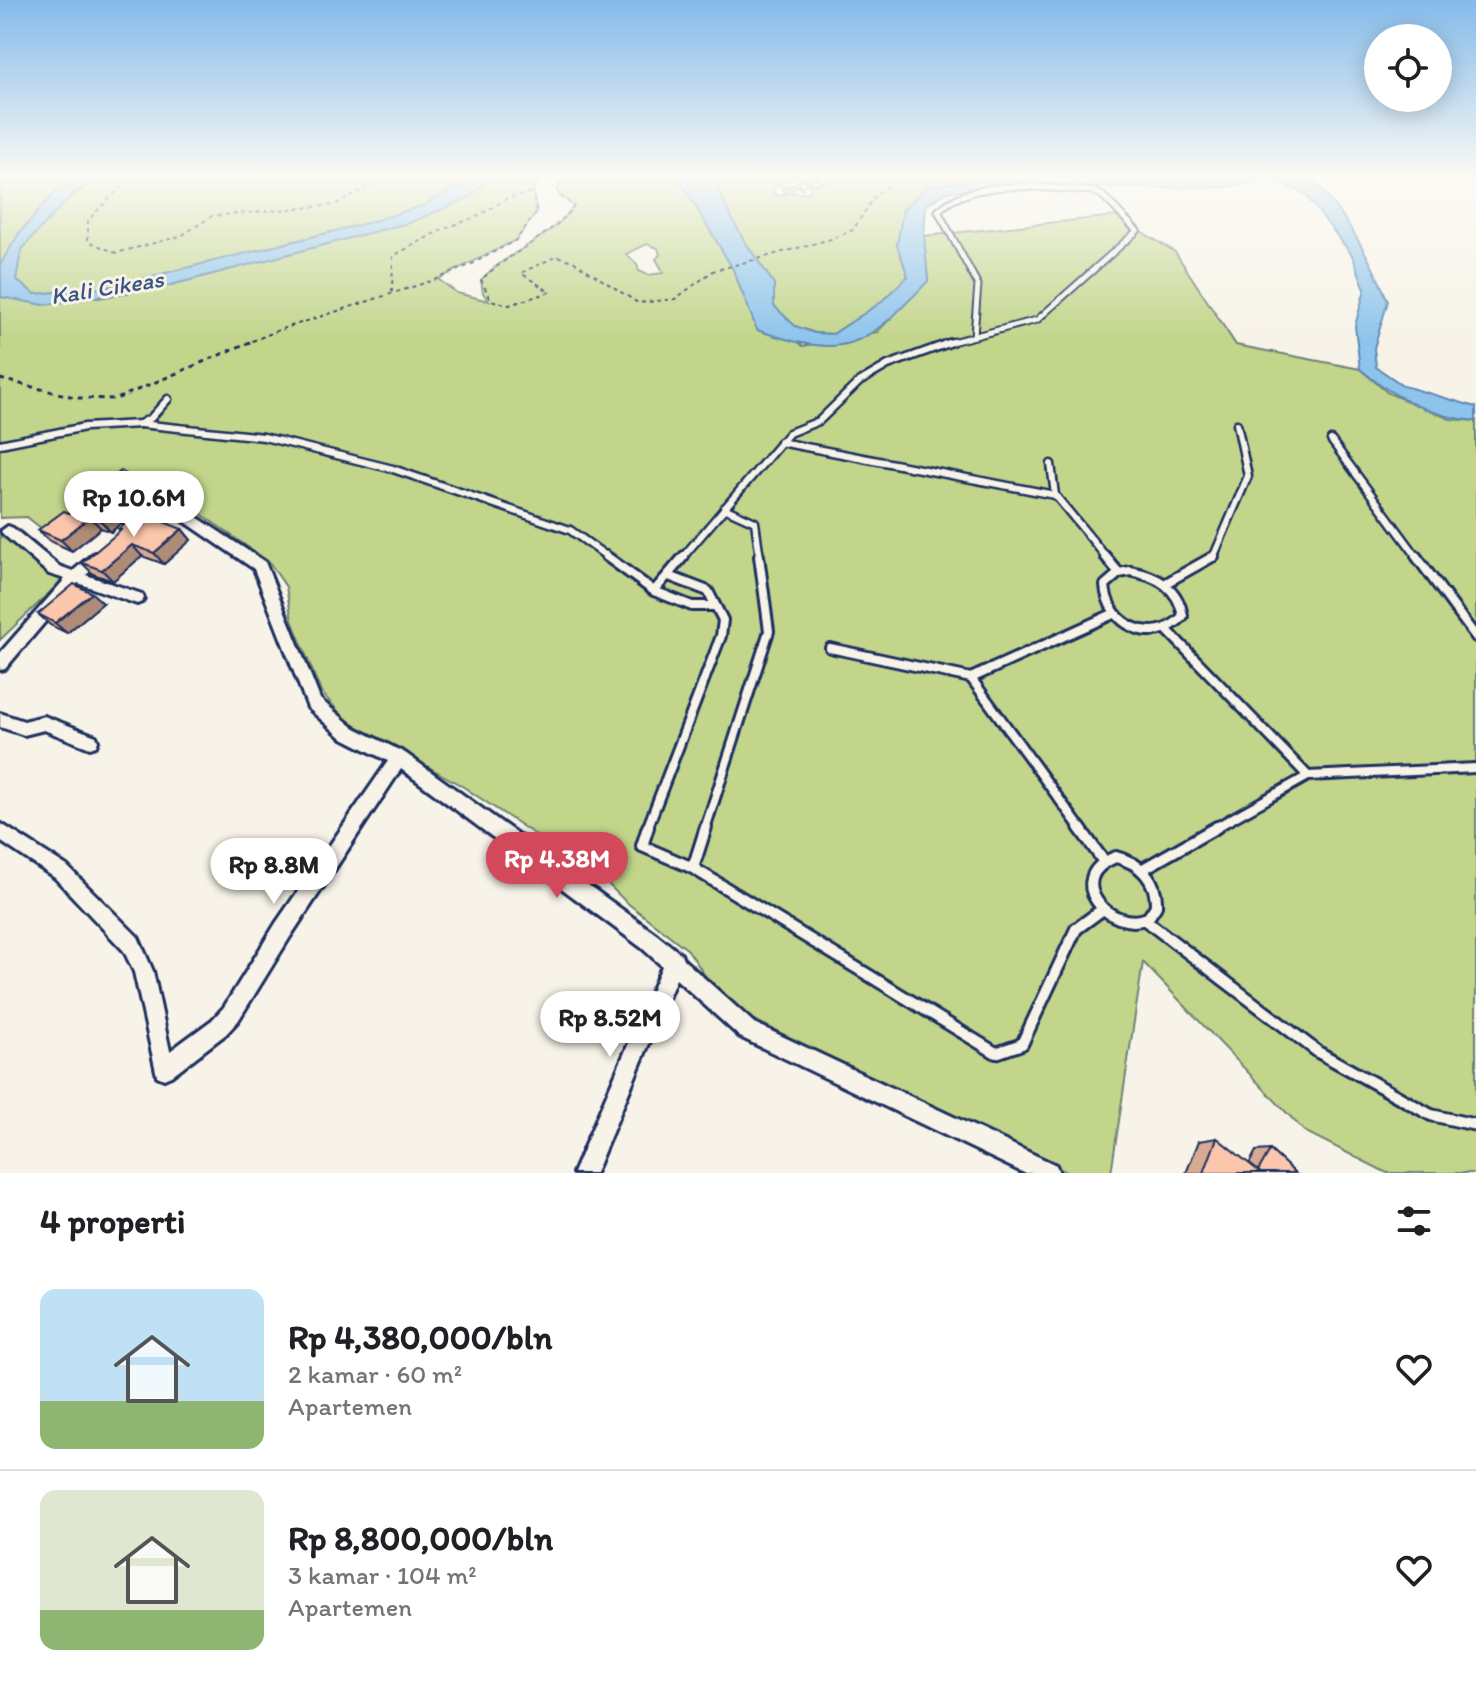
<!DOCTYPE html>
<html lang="id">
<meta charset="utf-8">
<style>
body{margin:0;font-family:Itim,sans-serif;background:#f6f6f6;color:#202124;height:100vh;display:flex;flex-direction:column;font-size:30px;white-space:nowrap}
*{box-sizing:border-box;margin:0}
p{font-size:26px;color:#757577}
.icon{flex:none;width:44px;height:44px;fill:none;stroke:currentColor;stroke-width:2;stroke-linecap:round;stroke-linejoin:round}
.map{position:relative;height:1173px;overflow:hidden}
.sheet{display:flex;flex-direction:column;background:#fff;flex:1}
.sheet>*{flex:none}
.controls{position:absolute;left:1364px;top:24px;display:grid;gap:16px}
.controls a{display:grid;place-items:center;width:88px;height:88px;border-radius:50%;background:#fff;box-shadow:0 4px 20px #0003;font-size:40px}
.price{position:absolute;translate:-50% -68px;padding:0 18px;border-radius:28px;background:#fff;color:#222;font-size:26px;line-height:52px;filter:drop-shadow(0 2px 4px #0008)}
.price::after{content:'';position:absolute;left:50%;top:48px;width:24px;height:18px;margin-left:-12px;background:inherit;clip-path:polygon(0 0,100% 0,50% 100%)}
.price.current{background:#d1495b;color:#fff}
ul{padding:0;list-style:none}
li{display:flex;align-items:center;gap:24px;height:200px;padding:0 40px}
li+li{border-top:2px solid #e0e0e0}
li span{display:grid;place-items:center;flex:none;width:224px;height:160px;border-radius:16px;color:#555}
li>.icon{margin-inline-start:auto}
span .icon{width:96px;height:96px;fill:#fffc;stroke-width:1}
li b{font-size:34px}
h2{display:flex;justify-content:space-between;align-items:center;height:96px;padding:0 40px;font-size:34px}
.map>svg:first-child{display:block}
.green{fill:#c2d58b;stroke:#6e8274;stroke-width:2;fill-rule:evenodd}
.water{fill:#8ec4ec;stroke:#6088b3;stroke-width:2}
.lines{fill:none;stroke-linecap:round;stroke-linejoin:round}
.lane-far3-casing{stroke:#1b2f5e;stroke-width:9}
.lane-far2-casing{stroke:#1b2f5e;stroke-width:11}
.lane-far1-casing{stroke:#1b2f5e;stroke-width:14}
.lane-casing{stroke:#1b2f5e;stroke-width:16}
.street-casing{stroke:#1b2f5e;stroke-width:6}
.path-far1{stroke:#1b2f5e;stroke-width:2;stroke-dasharray:4 4;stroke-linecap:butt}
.path{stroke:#1b2f5e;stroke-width:3;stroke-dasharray:5 5;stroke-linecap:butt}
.lane-far3{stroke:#f7f3e8;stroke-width:5}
.lane-far2{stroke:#f7f3e8;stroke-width:6}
.lane-far1{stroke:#f7f3e8;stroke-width:8}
.lane{stroke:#f7f3e8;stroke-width:10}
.street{fill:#f7f3e8;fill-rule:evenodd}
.wall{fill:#d8aa93;stroke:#1b2f5e;stroke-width:2}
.shaded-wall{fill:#b08b78;stroke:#1b2f5e;stroke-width:2}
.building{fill:#fbc6ab;stroke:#1b2f5e;stroke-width:2}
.labels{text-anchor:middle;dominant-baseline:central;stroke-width:6;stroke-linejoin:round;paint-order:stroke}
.far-water-label{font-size:24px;font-style:italic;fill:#385482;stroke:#f7f3e8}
</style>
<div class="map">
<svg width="1476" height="1173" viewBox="0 0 1476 1173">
<rect width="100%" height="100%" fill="#f7f3e8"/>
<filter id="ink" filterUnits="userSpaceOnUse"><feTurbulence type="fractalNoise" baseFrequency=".0125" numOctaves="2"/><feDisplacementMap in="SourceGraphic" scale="16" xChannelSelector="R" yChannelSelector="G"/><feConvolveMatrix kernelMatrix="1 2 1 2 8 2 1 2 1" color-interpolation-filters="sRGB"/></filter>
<g filter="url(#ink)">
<g class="green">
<path d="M0 175H82L55 192 18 234 2 297 99 298 171 285 411 222 469 198 493 175H546C530 185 532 194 537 212L516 240 438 279 457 293 489 301 483 293 481 280C506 252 554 238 573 206L559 195 557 189 566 178 565 175H592L590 182 600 184 618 175H681L679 178 733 269 743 295 803 346 877 332 928 281 924 236 1116 216 1175 252 1236 345 1360 369 1388 393 1450 419 1476 421V1173H1387L1304 1131 1143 962 1111 1173H1069L910 1100 724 1004 688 950 626 902 606 882 462 786 346 720 321 692 292 620 286 587 269 562 167 490 134 515 103 503 51 536 27 517 0 518ZM647 244 658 248 660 255 656 259 664 273 648 275 639 271 637 264 626 254Z"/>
<path d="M105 175H474L469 181 422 206 368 223 105 288 35 294 16 280C18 270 18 257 23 248 42 218 75 192 105 175Z"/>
<polygon points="717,175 796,175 775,187 772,192 778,196 785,194 782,187 795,184 800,178 809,178 807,175 825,175 822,178 810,175 820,179 813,179 809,185 804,185 810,181 802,179 798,181 803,189 795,185 794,190 785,188 788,193 808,193 812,185 826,181 830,175 1083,175 1085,178 979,179 926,187 903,210 897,245 908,276 880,303 833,334 815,333 795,326 774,306 774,284 743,239 718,193"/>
<polygon points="17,528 70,573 0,640 0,529"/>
</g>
<g class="water">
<polygon points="82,175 105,175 76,191 35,234 21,251 16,280 35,294 105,288 368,223 422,206 469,181 474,175 493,175 469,198 411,222 171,285 44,305 1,297 1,263 18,235 55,192"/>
<path d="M681 175H717L719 193 743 239 774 284V306L795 326 814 333 833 334 880 303 908 276 897 245 903 210 926 187 979 179 1309 176C1347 217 1366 249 1388 301L1374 348 1376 367 1404 386 1476 407V421C1432 417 1393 397 1360 369L1355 326 1365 289 1352 255 1304 193 1273 180 1225 187 1151 188 997 186 947 192 926 205 924 236 928 281C864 348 847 361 757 330L733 269 679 178Z"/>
</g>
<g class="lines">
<g class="lane-far3-casing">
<path id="lane-far3" d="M944 344 1037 320 1137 231 1103 196 1093 191C1045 189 976 175 938 211L978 285 974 335"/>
</g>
<g class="lane-far2-casing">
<g id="lane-far2">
<polyline points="140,424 264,437 393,469 570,530 609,558"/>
<polyline points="1331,440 1418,558"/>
<polyline points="780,442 1055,495"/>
<polyline points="0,444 85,427 140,424 151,418 168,399"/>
<polyline points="1051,464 1055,495 1107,558"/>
<polyline points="724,508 755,522 760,558"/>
<polyline points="682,558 789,433 819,421 859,382 888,365 952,342"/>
<polyline points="1213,558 1248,476 1237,424"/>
</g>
</g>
<g class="lane-far1-casing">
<g id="lane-far1">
<polyline points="606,556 654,591 684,556"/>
<polyline points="1105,556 1119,573"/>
<polyline points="1416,556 1476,637"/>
<path d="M1130 571C1157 576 1178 587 1183 616 1154 648 1107 625 1105 585L1119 573Z"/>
<polyline points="1166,583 1214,556"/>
<polyline points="654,591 692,606 715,606"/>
<polyline points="1168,631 1308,776 1476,768"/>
<polyline points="830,648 971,678 1113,614"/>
<polyline points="971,678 1081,829"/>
<polyline points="647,829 721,636 723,620 708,591 669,576"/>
<polyline points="705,829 769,631 759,556"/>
<polyline points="1213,829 1308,776"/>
</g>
</g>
<g class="lane-casing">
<g id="lane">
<polyline points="648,827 642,846 693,868 996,1053 1022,1044 1076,929 1103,909"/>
<polyline points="1079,827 1102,859"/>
<path d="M1116 857C1140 863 1157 879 1156 906L1148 918C1109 934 1061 877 1116 857Z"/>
<polyline points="693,868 706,827"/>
<polyline points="1143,869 1217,827"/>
<polyline points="1145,920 1318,1052 1431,1115 1476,1125"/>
</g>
</g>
<g class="street-casing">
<g id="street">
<polygon points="165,496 265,562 320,699 353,727 405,753 656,934 681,954 683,959 754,1023 1056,1165 1059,1173 1024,1173 740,1037 676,979 595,1173 573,1173 662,966 642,948 401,769 290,937 238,1021 226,1034 171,1076 164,1079 157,1076 134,972 124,951 55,878 0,841 0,823 67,866 138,937 153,971 170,1051 212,1020 224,1007 276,923 388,761 341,737 308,708 254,569 162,506 136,529 126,529 124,526 126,523 153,498"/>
<polygon points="8,526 13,528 59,566 73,571 94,553 104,553 106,557 86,575 142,594 144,598 142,602 137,604 78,583 5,669 0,670 0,653 65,579 49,574 3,534 1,531"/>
<polygon points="0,713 24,721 44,716 96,736 98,741 96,746 90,748 44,730 24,735 0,727"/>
</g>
</g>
<g class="path-far1">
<polyline points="133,175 88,220 88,241 116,253 181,236 212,216 334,205 391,175"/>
<path d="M565 175 557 189 559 195 574 206C549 238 510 252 481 280L491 300 509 305 550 292 521 273 557 256 573 261 638 303 675 299 713 271 831 239 853 230 876 194 904 175"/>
<polyline points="392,292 393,256 441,230 478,216 506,199 532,192"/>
<polyline points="245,344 279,330 437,279 472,264 516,240 537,212 532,192 535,182 546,175"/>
</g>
<polyline class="path" points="0,379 78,398 116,399 250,342"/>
<use href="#lane-far3" class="lane-far3"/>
<use href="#lane-far2" class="lane-far2"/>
<use href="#lane-far1" class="lane-far1"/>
<use href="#lane" class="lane"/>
<use href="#street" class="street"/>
</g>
<g class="wall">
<polygon points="153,495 111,532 101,528 72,551 50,541 38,530"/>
<polygon points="119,529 182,529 191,540 164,564 142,556 113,581 93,574 82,563 121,531"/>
<polygon points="103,603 67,633 50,625 38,614"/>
<polygon points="1217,1138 1249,1164 1256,1151 1270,1150 1295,1173 1186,1173 1199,1141"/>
</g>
<g class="shaded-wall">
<polygon points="144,484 153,495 111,532 101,521"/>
<polygon points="90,517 101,528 72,551 61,540"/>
<polygon points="182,529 191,540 164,564 154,553"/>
<polygon points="132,545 142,556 113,581 102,570"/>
<polygon points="92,593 103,603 67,633 55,623"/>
</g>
<g class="building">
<polygon points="121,471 144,484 101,521 90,517 61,540 38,530 64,511 69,513"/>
<polygon points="138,512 182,529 154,553 132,545 102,570 82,563 121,530 119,529"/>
<polygon points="74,584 92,593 55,623 38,614"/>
<polygon points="1217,1138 1261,1173 1204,1173"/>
<polygon points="1270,1150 1295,1173 1261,1173 1258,1171"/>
</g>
</g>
<linearGradient id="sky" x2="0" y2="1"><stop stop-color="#84baea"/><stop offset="0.52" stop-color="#fbfaf5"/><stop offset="1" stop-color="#fbfaf5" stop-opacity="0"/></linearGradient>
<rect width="1476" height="339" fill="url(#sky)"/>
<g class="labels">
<g class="far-water-label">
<text transform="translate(107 287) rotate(-9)">Kali Cikeas</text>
</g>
</g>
</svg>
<div class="controls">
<a><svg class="icon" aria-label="locate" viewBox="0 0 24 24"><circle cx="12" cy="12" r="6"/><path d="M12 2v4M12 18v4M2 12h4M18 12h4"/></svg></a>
</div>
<b class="price" style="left:134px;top:539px">Rp 10.6M</b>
<b class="price current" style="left:557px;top:900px">Rp 4.38M</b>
<b class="price" style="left:274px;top:906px">Rp 8.8M</b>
<b class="price" style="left:610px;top:1059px">Rp 8.52M</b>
</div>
<section class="sheet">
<h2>4 properti<svg class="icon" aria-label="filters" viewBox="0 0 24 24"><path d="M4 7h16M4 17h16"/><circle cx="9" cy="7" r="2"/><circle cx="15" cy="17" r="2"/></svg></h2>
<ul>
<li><span style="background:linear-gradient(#bfe0f5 70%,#8fb573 0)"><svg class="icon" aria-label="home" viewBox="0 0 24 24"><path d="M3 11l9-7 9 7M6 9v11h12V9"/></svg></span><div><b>Rp 4,380,000/bln</b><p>2 kamar · 60 m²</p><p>Apartemen</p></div><svg class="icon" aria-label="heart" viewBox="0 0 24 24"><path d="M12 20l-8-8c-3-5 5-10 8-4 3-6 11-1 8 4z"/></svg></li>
<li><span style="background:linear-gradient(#dfe7d0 75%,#8fb573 0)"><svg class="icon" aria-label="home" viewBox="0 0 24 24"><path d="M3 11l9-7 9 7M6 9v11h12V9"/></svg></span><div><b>Rp 8,800,000/bln</b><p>3 kamar · 104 m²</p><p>Apartemen</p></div><svg class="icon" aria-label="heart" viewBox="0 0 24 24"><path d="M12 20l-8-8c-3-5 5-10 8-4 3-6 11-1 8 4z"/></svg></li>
</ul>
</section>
